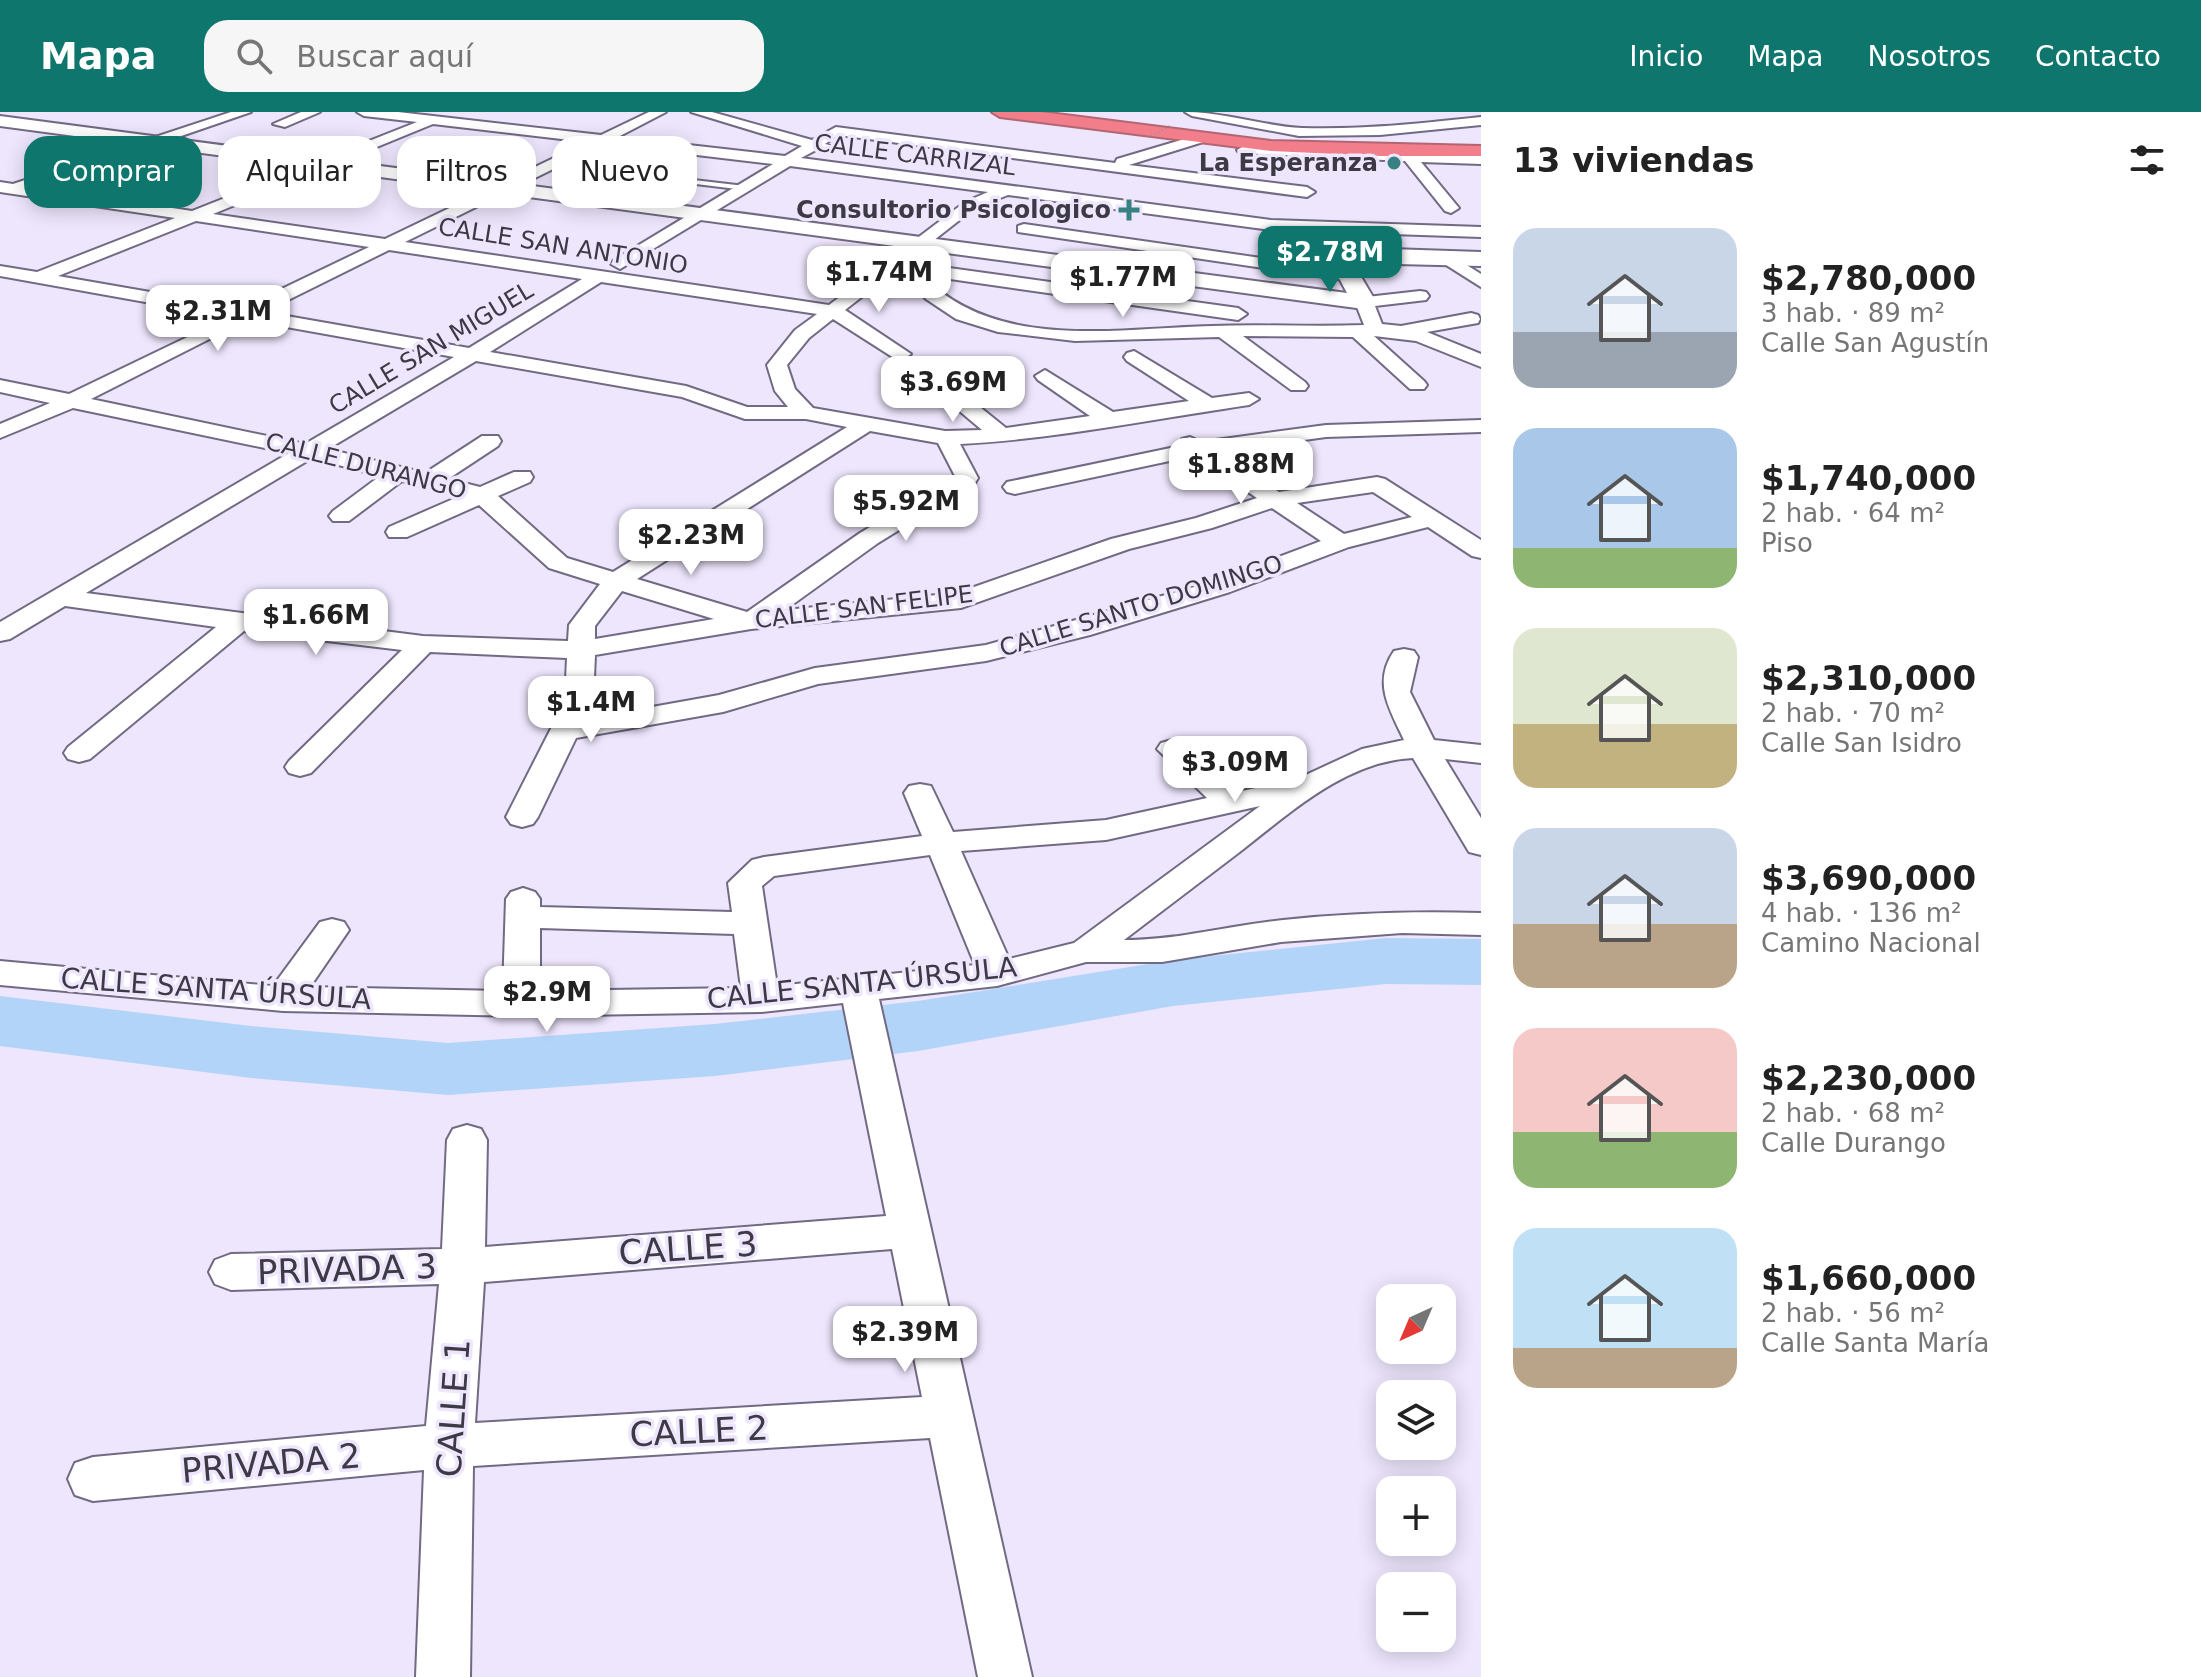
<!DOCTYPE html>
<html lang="es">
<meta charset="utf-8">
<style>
body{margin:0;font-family:"DejaVu Sans",sans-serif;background:#f6f6f6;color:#222;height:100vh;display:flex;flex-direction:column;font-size:30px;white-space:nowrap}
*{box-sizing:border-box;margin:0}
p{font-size:26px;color:#767676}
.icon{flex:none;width:44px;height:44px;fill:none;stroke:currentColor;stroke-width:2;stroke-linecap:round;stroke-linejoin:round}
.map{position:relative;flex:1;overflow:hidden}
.panel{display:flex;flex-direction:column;background:#fff;width:720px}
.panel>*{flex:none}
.top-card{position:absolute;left:24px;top:24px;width:760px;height:72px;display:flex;gap:16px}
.needle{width:52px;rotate:224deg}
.buttons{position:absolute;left:1376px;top:1172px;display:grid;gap:16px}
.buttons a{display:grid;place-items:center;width:80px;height:80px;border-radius:16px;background:#fff;box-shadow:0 4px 20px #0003;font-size:40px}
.price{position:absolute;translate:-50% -68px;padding:0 18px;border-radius:16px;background:#fff;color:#222;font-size:26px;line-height:52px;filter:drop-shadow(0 2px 4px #0008)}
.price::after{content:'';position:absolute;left:50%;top:48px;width:24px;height:18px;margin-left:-12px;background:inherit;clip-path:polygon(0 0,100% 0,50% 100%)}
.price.active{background:#0f766e;color:#fff}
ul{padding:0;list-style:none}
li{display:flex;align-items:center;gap:24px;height:200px;padding:0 32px}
li span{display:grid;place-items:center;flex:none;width:224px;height:160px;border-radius:24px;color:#555}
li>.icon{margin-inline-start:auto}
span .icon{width:96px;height:96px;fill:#fffc;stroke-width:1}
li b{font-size:34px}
h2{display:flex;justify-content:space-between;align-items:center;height:96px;padding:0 32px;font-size:34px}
.tag{padding:0 28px;border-radius:24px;background:#fff;box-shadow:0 4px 20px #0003;font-size:28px;line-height:72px}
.tag.active{background:#0f766e;color:#fff}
header{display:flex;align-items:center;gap:48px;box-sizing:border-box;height:112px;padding:0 40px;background:#0f766e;color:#fff}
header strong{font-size:38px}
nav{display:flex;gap:44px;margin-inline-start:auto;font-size:28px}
.search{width:560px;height:72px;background:#f6f6f6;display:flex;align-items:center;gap:20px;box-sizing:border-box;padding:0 28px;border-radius:24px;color:#767676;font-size:30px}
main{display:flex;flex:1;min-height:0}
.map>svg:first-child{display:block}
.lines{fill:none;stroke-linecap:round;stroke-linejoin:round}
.river{fill:#b3d4f9;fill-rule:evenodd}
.lane-casing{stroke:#726983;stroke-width:4}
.street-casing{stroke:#726983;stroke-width:4}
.secondary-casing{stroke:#726983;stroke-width:4}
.highway-casing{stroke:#b36672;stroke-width:4}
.lane{fill:#fff;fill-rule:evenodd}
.street{fill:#fff;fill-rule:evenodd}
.secondary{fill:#fff;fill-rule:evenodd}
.highway{fill:#f27e8b;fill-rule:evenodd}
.path-bridge{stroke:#948e9f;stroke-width:2;stroke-dasharray:1 3;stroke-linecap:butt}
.poi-dot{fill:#388183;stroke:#eee6fd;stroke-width:3}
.labels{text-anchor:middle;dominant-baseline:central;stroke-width:7;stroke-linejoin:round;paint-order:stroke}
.far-street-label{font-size:24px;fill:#3d3945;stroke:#eee6fd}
.far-poi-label{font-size:24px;font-weight:bold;fill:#3d3945;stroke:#eee6fd;text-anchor:end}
.street-label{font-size:28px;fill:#3d3945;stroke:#eee6fd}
.near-street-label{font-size:34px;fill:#3d3945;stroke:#eee6fd}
</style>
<header>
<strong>Mapa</strong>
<div class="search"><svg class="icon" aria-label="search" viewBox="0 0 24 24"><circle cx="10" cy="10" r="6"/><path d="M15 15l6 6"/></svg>Buscar aquí</div>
<nav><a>Inicio</a><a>Mapa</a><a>Nosotros</a><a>Contacto</a></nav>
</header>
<main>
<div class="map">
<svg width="1481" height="1565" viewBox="0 0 1481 1565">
<rect width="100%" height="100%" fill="#eee6fd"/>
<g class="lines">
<polygon class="river" points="1386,826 1481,827 1481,873 1386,872 1173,894 918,939 715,964 448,983 251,966 0,934 0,884 251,914 448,931 715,912 918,889 1173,848"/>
<g class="lane-casing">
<polygon id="lane" points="668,65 745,74 749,76 745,78 671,69"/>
</g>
<g class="street-casing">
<g id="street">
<path d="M231 0H251L33 75 192 99 417 10 364 4 357 0H398L601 23 649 0H666L618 25 785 44 802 34 691 0H712L812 28 836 15 1115 51 1117 47 1198 23 1203 24V30L1129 53 1307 75 1315 80 1307 85 838 23 825 32 834 34V40L816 38 801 46 1271 108 1481 115V125L1271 118 1008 83 975 96 906 150 1238 196 1247 202 1238 208 922 163C996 240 1116 216 1212 214 1262 212 1313 215 1364 213L1355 190 1358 186 1420 179 1426 180 1429 184 1426 188 1375 194 1382 212 1401 214 1471 201 1478 203 1480 207 1478 211 1427 220 1481 242V255L1416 229 1374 224 1424 269 1427 273 1424 277H1410L1353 225 1243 224 1305 270 1308 274 1305 278H1291L1219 225 1075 229 998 220 956 207 926 187 900 160 895 159 845 198 911 242 901 248 894 246 833 207 809 226 787 253 795 277 813 296 945 319 982 318 925 270 922 266 925 262H939L1006 316 1090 304 1038 268 1035 264 1045 258 1113 300 1189 289 1127 249 1124 245 1127 241 1134 239 1212 286 1249 281 1259 287 1249 293C1153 307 1057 327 960 332L978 366 975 371 878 431 785 498 957 481 1111 427 1196 406 1257 386 1193 344 1015 382 1007 380 1003 375 1007 370 1180 334 1182 327 1190 325 1201 330 1326 313 1481 308V320L1326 325 1218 340 1279 380 1377 365 1385 367 1481 428V446L1472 444 1428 415 1349 435 1230 480 1090 523 986 549 818 572 723 600 576 626 538 705 533 712 522 715 511 712 506 705 565 589 567 546 430 540 311 661 300 664 289 661 285 655 289 649 402 538 244 519 90 647 79 650 68 647 64 641 68 635 216 515 65 494 10 527 0 529V510L289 341 73 296 0 326V312L50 291 0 280V268L69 282 229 205 0 164V154L37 160 175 106 0 80V70L13 72ZM433 12 587 30 385 127 213 102ZM604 32 773 52 614 148 611 152 620 157 790 54 988 80 965 90 829 193 405 130ZM196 109 369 135 242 196 58 164ZM389 138 582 167 469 236 264 200ZM601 170 817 202 795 218 767 253 775 279 788 295H747L686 274 490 240ZM247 208 454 245 305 332 91 287ZM476 249 682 285 745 307H806L847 315 613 460 567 446 498 384 530 370 533 365 530 360H514L480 375 448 367 498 334 501 329 498 324H482L425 361 328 337ZM870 319 938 331 955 364 860 421 747 500 637 467ZM312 346 380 364 333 399 329 404 333 409H349L402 369 460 384 389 415 386 420 389 425H407L479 393 549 456 600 472 569 513 568 529 423 524 86 481ZM1373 380 1412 405 1344 422 1297 391ZM1272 396 1321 429 1212 470 986 533 815 556 719 583 585 607 593 589 595 543 751 517 961 496 1129 437 1212 416ZM622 479 714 507 595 527V514Z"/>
<polygon points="301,0 320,0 285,15 273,12"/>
<path d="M1185 0C1225 0 1263 14 1302 16 1362 18 1422 11 1481 5V13L1380 23 1299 24 1192 4Z"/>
<polygon points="1244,34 1481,44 1481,52 1421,50 1459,96 1451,101 1445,99 1405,49 1239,41 1237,38"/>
<polygon points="1024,112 1345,158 1354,163 1345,168 1018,120 1018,114"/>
<polygon points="1449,142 1481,162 1481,175 1443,151 1441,147"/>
<path d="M1404 537 1414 539 1418 545 1410 580 1434 628 1481 633V651L1445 647 1481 706V743L1469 740 1413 646C1345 649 1289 702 1237 742 1200 770 1162 799 1124 828 1179 828 1230 813 1283 808 1349 801 1415 799 1481 801V823L1402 821 1281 830 1162 850H1086L997 874 879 887 1032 1565H978L930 1326 473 1354 470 1565H416L424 1358 93 1389 75 1383 68 1367 75 1351 93 1345 426 1314 439 1172 231 1178 215 1172 209 1160 215 1148 231 1142 442 1137 447 1028 453 1017 467 1013 481 1017 487 1028 485 1135 886 1104 843 891 761 900 521 904 283 899 0 873V849L273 874 320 810 332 807 344 810 349 818 310 875 503 879 506 787 511 780 523 776 535 780 540 787V795L732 800 728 771 752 748 764 745 922 724 904 681 909 674 920 672 931 674 953 720 1106 708 1207 686 1157 637 1161 631 1172 628 1183 631 1237 680 1297 667 1362 637 1404 628C1390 598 1372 571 1394 539ZM1260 694 1074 831 1009 847 961 739 1106 728ZM930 743 975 853 777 874 762 774 774 764ZM540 816 734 822 741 876 540 879ZM892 1137 922 1285 475 1311 484 1170Z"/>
</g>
</g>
<g class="secondary-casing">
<polygon id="secondary" points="0,4 1347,181 1331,151 1337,141 1360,136 1481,140 1481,154 1353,151 1376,190 1372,195 1364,197 0,14"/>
</g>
<g class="highway-casing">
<polygon id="highway" points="992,0 1041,0 1271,29 1481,34 1481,44 1380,44 1271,39 1000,5"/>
</g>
<use href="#lane" class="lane"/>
<use href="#street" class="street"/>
<use href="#secondary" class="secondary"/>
<use href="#highway" class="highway"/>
<polyline class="path-bridge" points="1151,24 1172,13"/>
</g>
<g class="poi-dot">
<circle cx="1394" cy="51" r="8"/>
<path d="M1125 86h8v8h8v8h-8v8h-8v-8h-8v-8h8z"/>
</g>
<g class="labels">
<g class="far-street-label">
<text transform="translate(915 43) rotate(7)">CALLE CARRIZAL</text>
<text transform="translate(563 134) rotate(9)">CALLE SAN ANTONIO</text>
<text transform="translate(431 236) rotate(-31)">CALLE SAN MIGUEL</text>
<text transform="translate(366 354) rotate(14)">CALLE DURANGO</text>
<text transform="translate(1141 494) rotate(-17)">CALLE SANTO DOMINGO</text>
<text transform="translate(864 495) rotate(-7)">CALLE SAN FELIPE</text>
</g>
<g class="far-poi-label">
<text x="1378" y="51">La Esperanza</text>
<text x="1111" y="98">Consultorio Psicologico</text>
</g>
<g class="street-label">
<text transform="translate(862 871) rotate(-6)">CALLE SANTA ÚRSULA</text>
<text transform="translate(216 877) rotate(4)">CALLE SANTA ÚRSULA</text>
</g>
<g class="near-street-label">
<text transform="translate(688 1136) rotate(-4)">CALLE 3</text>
<text transform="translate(347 1157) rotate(-2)">PRIVADA 3</text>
<text transform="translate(453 1296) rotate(-86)">CALLE 1</text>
<text transform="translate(699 1319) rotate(-3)">CALLE 2</text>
<text transform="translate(271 1351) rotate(-5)">PRIVADA 2</text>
</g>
</g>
</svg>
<div class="buttons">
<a><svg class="needle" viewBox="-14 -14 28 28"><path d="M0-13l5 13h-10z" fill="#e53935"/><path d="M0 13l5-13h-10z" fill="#767676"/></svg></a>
<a><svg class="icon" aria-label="layers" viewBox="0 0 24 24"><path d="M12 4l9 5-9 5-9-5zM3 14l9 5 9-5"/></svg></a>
<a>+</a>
<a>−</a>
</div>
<b class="price active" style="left:1330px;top:182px">$2.78M</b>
<b class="price" style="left:879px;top:202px">$1.74M</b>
<b class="price" style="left:1123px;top:207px">$1.77M</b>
<b class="price" style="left:218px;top:241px">$2.31M</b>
<b class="price" style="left:953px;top:312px">$3.69M</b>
<b class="price" style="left:1241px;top:394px">$1.88M</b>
<b class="price" style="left:906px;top:431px">$5.92M</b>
<b class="price" style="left:691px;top:465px">$2.23M</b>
<b class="price" style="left:316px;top:545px">$1.66M</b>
<b class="price" style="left:591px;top:632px">$1.4M</b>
<b class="price" style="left:1235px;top:692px">$3.09M</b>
<b class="price" style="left:547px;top:922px">$2.9M</b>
<b class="price" style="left:905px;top:1262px">$2.39M</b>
<div class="top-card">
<a class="tag active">Comprar</a>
<a class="tag">Alquilar</a>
<a class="tag">Filtros</a>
<a class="tag">Nuevo</a>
</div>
</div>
<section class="panel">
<h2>13 viviendas<svg class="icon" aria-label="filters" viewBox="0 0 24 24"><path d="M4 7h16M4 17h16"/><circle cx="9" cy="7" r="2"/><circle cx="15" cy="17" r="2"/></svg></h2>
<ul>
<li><span style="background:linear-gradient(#c9d6e8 65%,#9aa5b1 0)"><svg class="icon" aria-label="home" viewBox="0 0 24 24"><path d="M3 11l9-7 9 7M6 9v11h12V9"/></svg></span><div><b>$2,780,000</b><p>3 hab. · 89 m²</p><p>Calle San Agustín</p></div></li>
<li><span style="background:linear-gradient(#a9c7e8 75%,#8fb573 0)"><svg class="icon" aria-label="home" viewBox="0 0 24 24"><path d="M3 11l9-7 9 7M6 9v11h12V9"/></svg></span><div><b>$1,740,000</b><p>2 hab. · 64 m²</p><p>Piso</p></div></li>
<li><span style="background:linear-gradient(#dfe7d0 60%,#c2b280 0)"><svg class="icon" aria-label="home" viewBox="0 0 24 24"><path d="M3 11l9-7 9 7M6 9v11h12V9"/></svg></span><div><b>$2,310,000</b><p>2 hab. · 70 m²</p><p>Calle San Isidro</p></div></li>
<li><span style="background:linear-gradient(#c9d6e8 60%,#b9a48a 0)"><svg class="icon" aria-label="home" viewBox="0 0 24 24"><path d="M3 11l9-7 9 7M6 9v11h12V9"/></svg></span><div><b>$3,690,000</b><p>4 hab. · 136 m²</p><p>Camino Nacional</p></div></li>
<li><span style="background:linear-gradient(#f6c9c9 65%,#8fb573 0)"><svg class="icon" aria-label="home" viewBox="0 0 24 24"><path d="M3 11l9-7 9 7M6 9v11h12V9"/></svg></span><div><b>$2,230,000</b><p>2 hab. · 68 m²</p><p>Calle Durango</p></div></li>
<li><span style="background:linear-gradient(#bfe0f5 75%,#b9a48a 0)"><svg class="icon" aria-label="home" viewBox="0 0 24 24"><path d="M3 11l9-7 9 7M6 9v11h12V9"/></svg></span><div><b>$1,660,000</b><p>2 hab. · 56 m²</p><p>Calle Santa María</p></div></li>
</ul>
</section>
</main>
